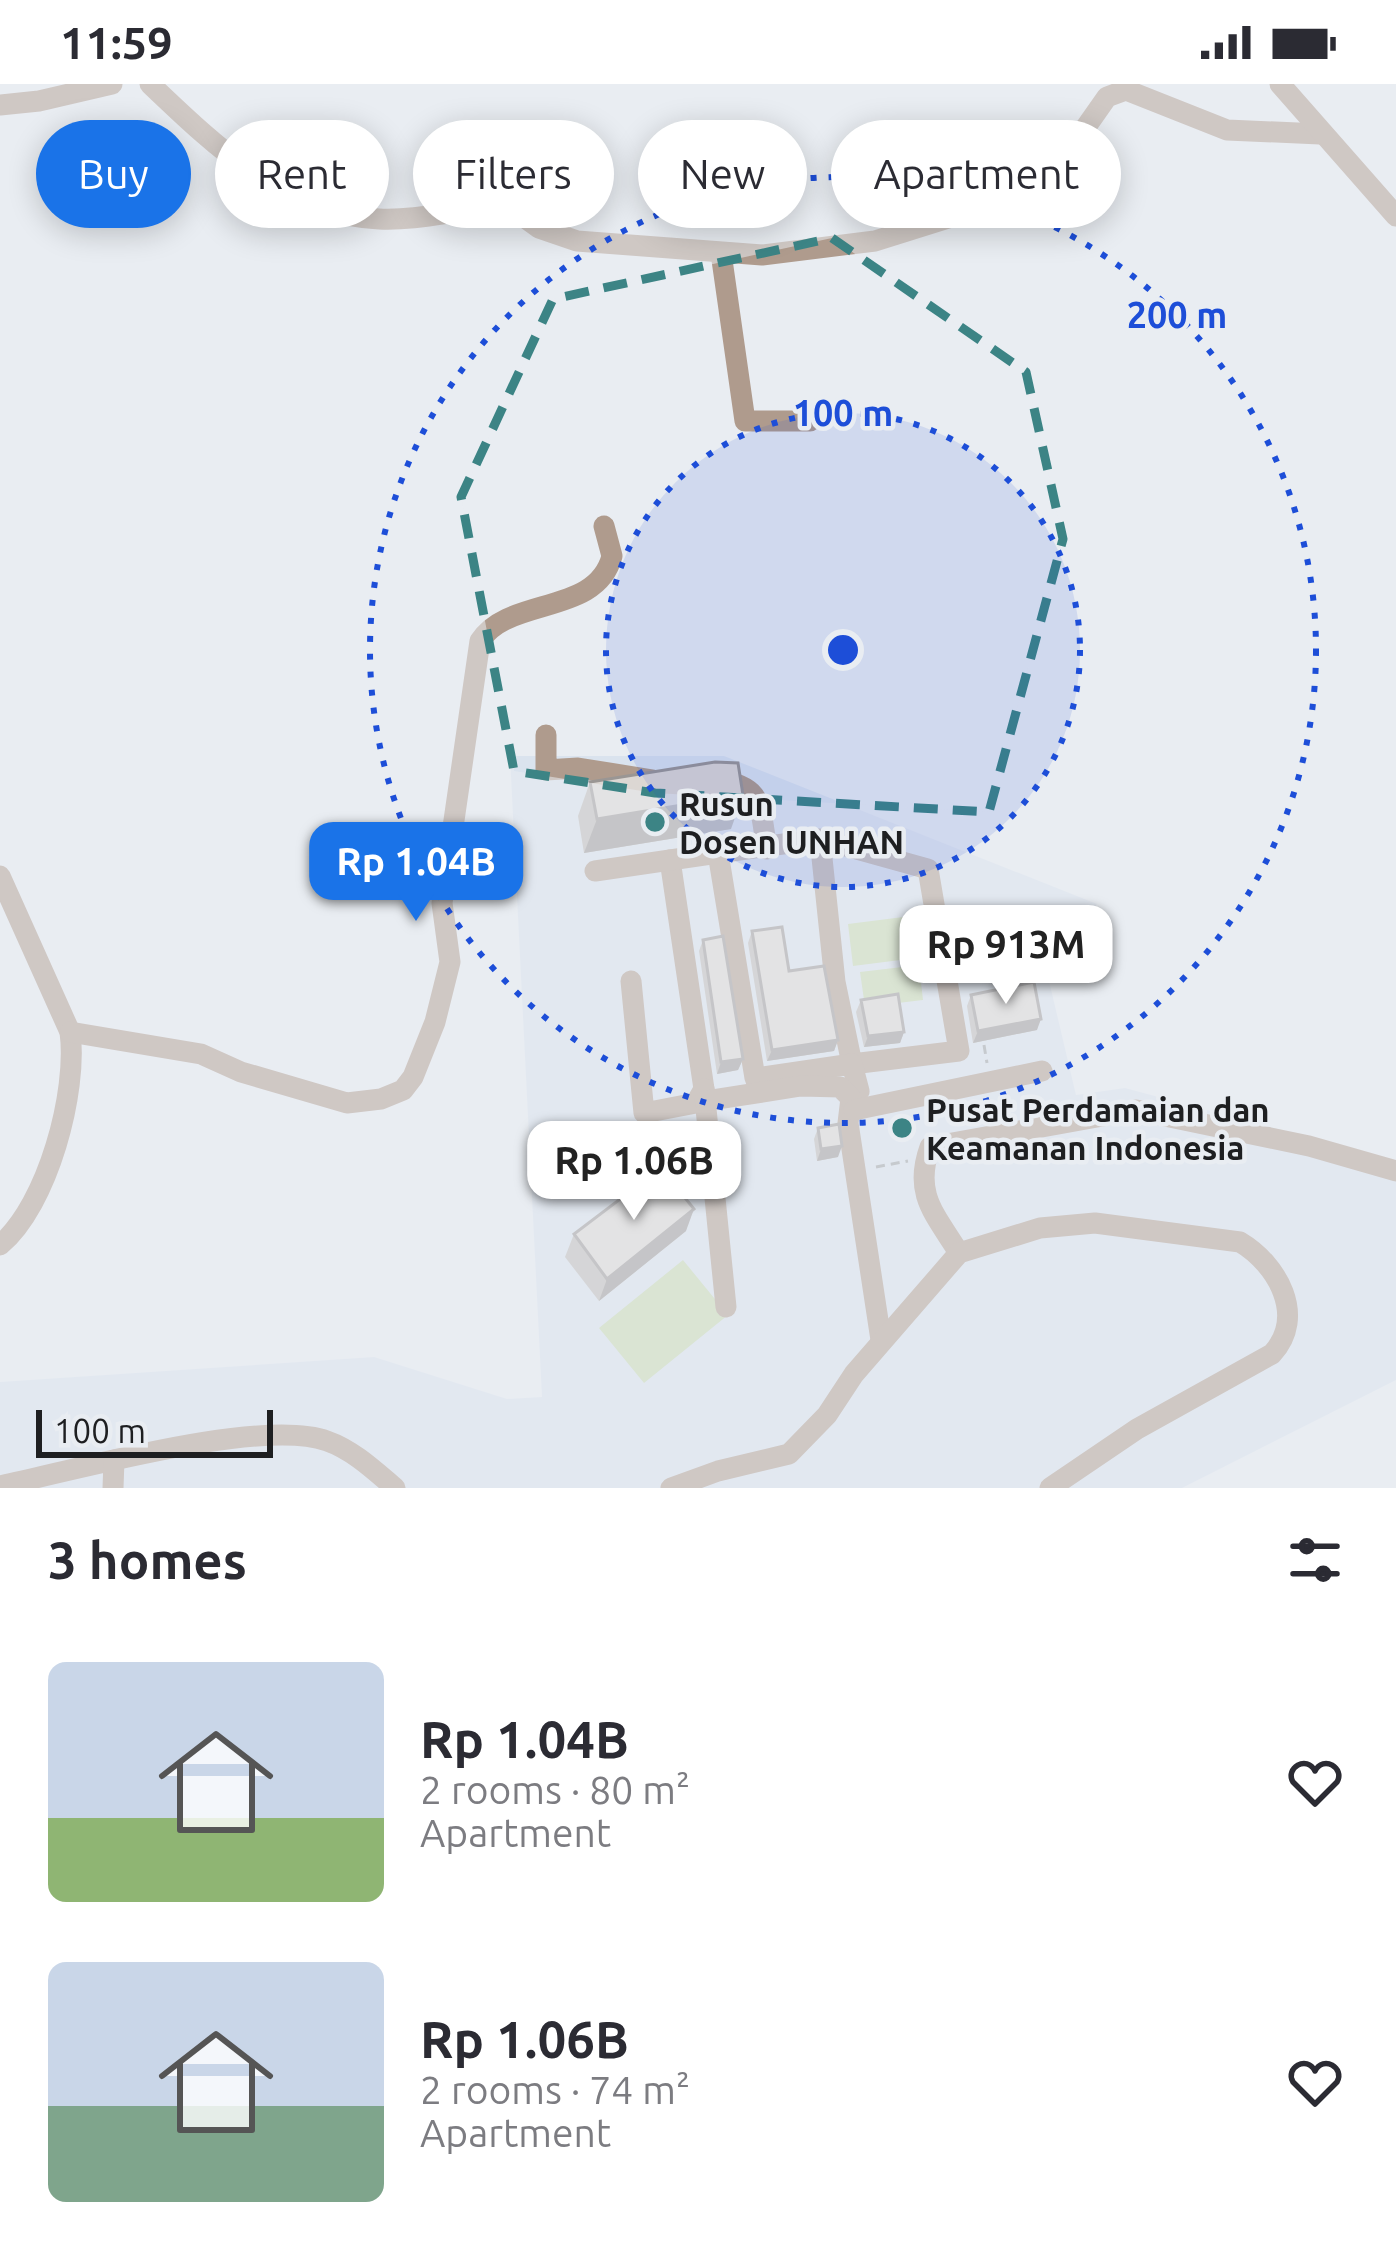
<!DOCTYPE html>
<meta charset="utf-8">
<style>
body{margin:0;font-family:Ubuntu,sans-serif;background:#f7f7f7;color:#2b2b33;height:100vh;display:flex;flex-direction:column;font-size:45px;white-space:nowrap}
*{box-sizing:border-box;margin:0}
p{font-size:39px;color:#7c7c81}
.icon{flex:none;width:66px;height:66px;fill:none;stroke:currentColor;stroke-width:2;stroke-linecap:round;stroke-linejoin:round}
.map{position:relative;height:1404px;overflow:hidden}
.panel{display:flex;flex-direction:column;background:#fff;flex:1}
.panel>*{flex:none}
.guide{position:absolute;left:36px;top:36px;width:1326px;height:108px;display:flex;gap:24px}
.scale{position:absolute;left:36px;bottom:30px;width:237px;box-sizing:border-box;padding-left:12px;border:6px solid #1e1f21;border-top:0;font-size:33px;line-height:42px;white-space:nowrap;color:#1e1f21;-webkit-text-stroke:9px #e9edf2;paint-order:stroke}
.price{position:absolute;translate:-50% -102px;padding:0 27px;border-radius:24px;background:#fff;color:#222;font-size:39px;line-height:78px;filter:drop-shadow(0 3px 6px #0008)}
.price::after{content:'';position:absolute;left:50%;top:72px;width:36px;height:27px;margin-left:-18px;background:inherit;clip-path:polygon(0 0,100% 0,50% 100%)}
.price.current{background:#1a73e8;color:#fff}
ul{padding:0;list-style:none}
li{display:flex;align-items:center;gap:36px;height:300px;padding:0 48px}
li span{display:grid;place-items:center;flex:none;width:336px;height:240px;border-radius:18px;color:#555}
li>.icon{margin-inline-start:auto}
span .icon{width:144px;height:144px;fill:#fffc;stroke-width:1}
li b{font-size:51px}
h2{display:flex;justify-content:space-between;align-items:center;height:144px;padding:0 48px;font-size:51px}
.chip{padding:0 42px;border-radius:54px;background:#fff;box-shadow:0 6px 30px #0003;font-size:42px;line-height:108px}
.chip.current{background:#1a73e8;color:#fff}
.status{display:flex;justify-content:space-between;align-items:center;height:84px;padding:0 60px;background:#fff;direction:ltr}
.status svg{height:33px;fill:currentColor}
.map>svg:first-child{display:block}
.built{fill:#dae3ee}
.green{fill:#c7d9ae}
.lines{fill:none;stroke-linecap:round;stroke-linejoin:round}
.path{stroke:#9c9fa3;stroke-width:3;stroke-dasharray:9 6;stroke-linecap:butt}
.minor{stroke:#af9b8d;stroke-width:21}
.wall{fill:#bdb9b5}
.shaded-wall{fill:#9a9694}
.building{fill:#dcd7d3;stroke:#9a9694;stroke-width:3}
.marked{fill:none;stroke:#3c8485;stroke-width:9;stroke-dasharray:24 15;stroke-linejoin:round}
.ring{fill:none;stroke:#1d4ed8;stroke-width:6;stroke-dasharray:6 12}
.poi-dot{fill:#3c8485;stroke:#e9edf2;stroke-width:4.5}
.labels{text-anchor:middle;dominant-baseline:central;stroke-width:9;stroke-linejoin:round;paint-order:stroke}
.poi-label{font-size:33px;font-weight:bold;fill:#1e1f21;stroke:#e9edf2;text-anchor:start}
.centre{fill:#1d4ed8;stroke:#e9edf2;stroke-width:6}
.ring-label{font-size:36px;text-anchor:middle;font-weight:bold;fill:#1d4ed8;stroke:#e9edf2;stroke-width:9;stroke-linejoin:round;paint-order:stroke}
</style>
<div class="status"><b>11:59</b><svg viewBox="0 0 49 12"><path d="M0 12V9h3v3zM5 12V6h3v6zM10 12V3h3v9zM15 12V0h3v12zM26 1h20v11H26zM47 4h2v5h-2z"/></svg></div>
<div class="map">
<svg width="1396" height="1404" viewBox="0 0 1396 1404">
<rect width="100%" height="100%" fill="#e9edf2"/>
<polygon class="built" points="510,672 724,672 1097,820 1046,884 1076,1011 1125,1004 1396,1077 1396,1296 1182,1404 0,1404 0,1298 374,1273 507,1315 542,1313"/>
<g class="green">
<polygon points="919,831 924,873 853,882 848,840"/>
<polygon points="919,881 923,916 865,923 860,888"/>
<polygon points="683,1176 728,1231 644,1299 599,1244"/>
</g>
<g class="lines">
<g class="path">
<polyline points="984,961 987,979"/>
<polyline points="876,1083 908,1077"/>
</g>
<g class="minor">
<path d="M150 0C214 61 286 131 379 135 423 137 466 123 510 123L539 144 577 157 762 171 875 157 961 130 1034 117 1107 13 1126 6 1227 46 1320 50"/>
<polyline points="1280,0 1396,132"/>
<polyline points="0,21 39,17 112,0"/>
<polyline points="721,169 745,337 810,337"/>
<polyline points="546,651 546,686 578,684 653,696"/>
<path d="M714 695C765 702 759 721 767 765"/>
<polyline points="718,769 820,755 835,898 852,980 959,967 928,785 820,755"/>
<polyline points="670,776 704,1005 726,1223"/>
<polyline points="595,787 718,769 755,994 852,980 859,1007 851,1014 848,1039 881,1256"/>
<path d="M0 792 70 948C78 1007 48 1121 0 1161"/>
<polyline points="631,897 644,1029 696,1019 704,1005"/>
<path d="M70 948 201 970 241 988 347 1019 381 1015 403 1006 413 993 435 938 450 878 442 819 480 557C509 512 597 532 612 472L604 442"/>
<polyline points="705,1017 801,1002 840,1003 851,1014 854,1024"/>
<polyline points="854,1026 1042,987"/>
<path d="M959 1169C935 1130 913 1110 930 1063L1136 1026 1309 1062 1396 1087"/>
<path d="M0 1402C73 1387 262 1333 327 1357 353 1366 375 1387 395 1404"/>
<polyline points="113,1404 114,1376"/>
<path d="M671 1404 718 1387 789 1370 827 1331 854 1290 959 1169 1040 1144 1095 1139 1240 1158C1277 1180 1307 1232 1272 1270L1137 1345 1050 1404"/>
</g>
</g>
<g class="wall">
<polygon points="590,698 731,745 584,769 578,732"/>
<polygon points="752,847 789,887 838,956 834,967 767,977 748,859"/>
<polygon points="703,856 743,975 738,986 717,990 699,867"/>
<polygon points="971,911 1037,946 973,959 967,922"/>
<polygon points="861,916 904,948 900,959 864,963 856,928"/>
<polygon points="818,1044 838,1073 817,1077 814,1055"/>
<polygon points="686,1147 599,1217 565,1173 574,1150"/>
</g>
<g class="shaded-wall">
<polygon points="743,711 731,745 584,769 597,735"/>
<polygon points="1041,935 1037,946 973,959 978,947"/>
<polygon points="904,948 900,959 864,963 868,952"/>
<polygon points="838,956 834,967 767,977 772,966"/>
<polygon points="743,975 738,986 717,990 721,978"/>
<polygon points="842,1062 838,1073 817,1077 821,1065"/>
<polygon points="694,1125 686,1147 599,1217 607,1195"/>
</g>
<g class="building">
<polygon points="715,678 738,679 743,711 597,735 590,698"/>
<polygon points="782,843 789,887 824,882 838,956 772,966 752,847"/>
<polygon points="723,852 743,975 721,978 703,856"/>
<polygon points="1034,898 1041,935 978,947 971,911"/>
<polygon points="898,910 904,948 868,952 861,916"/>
<polygon points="839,1040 842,1062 821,1065 818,1044"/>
<polygon points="661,1084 694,1125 607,1195 574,1150"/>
</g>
<path d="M0 0H1396V1404H0ZM832 154 1026 288 1063 455 989 728 655 709 514 687 461 413 553 215Z" fill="#e9edf2" fill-opacity=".55" fill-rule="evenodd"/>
<path class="marked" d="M832 154 1026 288 1063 455 989 728 655 709 514 687 461 413 553 215Z"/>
<circle cx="843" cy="566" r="237" fill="#1d4ed8" fill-opacity=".12"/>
<g class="ring">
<circle cx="843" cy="566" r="237"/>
<circle cx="843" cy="566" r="473"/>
</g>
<g class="poi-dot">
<circle cx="655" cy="738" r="12"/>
<circle cx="902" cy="1044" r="12"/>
</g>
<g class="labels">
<g class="poi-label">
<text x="679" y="719">Rusun<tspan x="679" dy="38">Dosen UNHAN</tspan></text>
<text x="926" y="1025">Pusat Perdamaian dan<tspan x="926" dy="38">Keamanan Indonesia</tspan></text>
</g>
</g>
<circle cx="843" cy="566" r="18" class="centre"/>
<g class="ring-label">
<text x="1177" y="244">200 m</text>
<text x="843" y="342">100 m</text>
</g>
</svg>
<div class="scale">100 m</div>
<b class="price current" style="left:416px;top:840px">Rp 1.04B</b>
<b class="price" style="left:1006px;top:923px">Rp 913M</b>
<b class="price" style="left:634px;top:1139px">Rp 1.06B</b>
<div class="guide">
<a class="chip current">Buy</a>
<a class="chip">Rent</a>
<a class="chip">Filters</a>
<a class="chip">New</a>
<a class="chip">Apartment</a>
</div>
</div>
<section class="panel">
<h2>3 homes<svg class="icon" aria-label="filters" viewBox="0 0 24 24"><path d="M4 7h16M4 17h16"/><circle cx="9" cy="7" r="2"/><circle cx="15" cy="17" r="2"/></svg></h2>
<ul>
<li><span style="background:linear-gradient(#c9d6e8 65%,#8fb573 0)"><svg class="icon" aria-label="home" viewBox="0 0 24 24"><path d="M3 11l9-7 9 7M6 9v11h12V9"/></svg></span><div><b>Rp 1.04B</b><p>2 rooms · 80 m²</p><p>Apartment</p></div><svg class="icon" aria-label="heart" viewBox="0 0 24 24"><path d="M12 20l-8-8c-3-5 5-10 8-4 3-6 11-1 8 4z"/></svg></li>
<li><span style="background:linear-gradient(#c9d6e8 60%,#7fa58c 0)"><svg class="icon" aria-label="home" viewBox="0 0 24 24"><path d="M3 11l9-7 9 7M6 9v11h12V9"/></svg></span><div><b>Rp 1.06B</b><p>2 rooms · 74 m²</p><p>Apartment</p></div><svg class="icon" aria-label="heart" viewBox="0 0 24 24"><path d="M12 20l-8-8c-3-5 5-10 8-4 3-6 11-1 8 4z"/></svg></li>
</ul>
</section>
